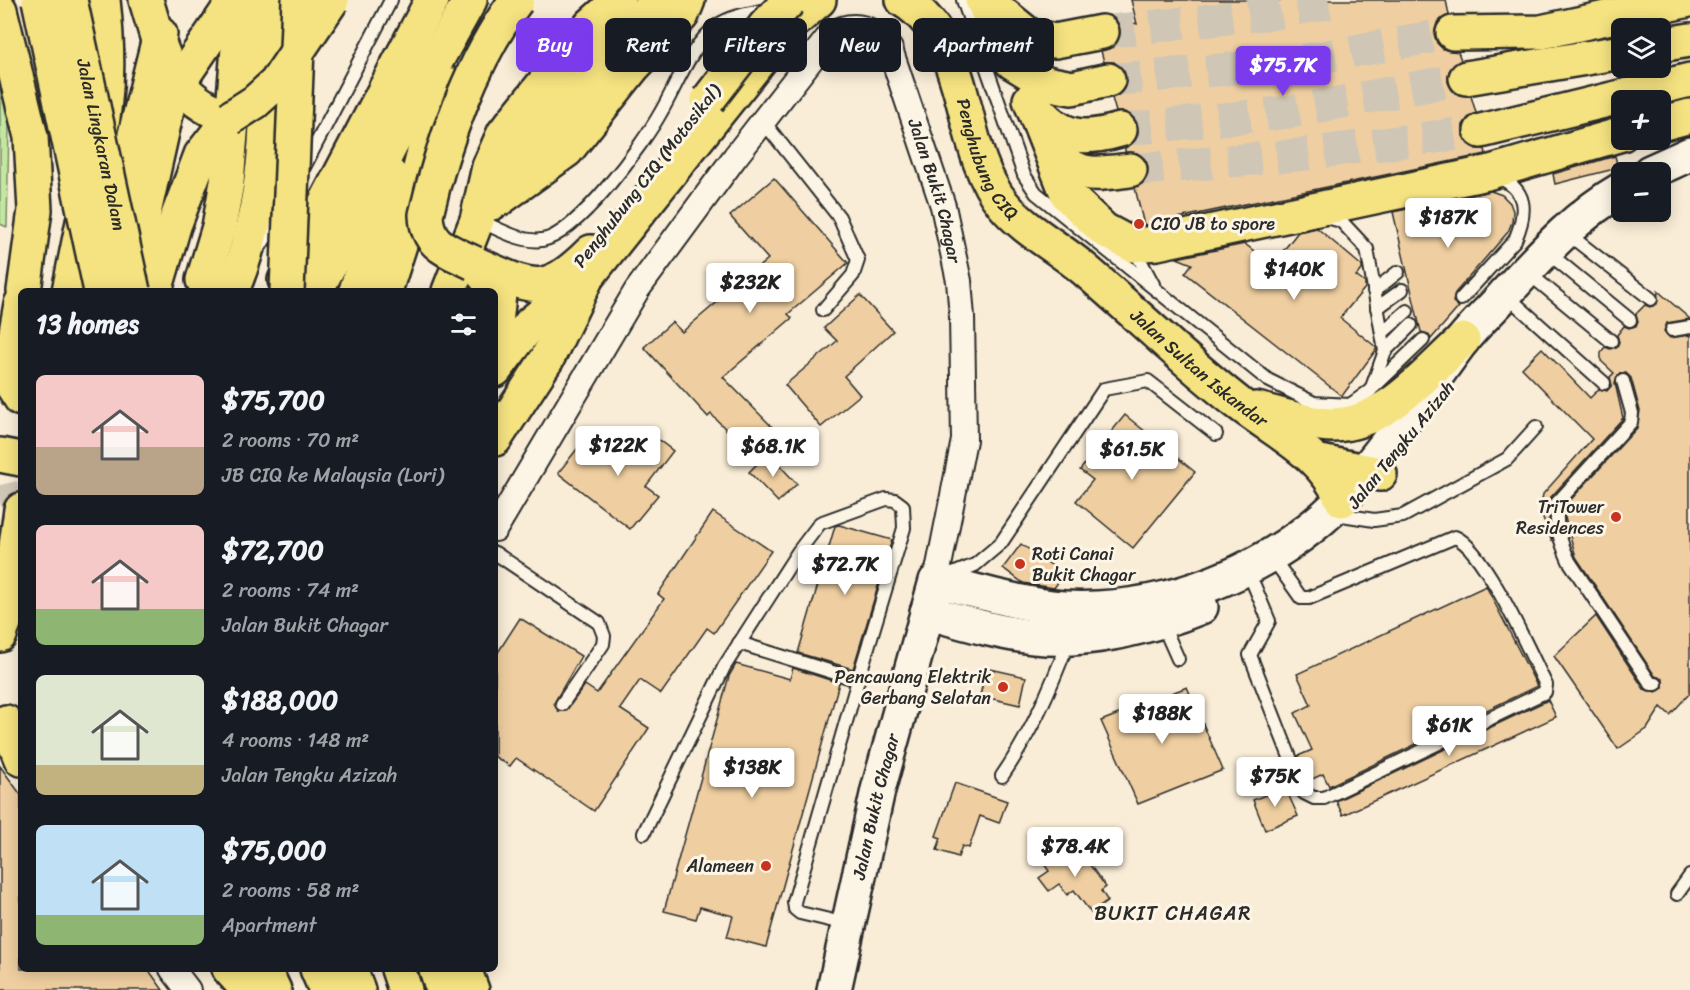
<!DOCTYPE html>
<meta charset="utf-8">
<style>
body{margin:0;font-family:Sriracha,sans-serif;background:#242831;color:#f1f3f6;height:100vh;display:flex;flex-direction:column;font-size:22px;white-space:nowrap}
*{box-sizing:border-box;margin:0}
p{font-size:20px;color:#9ea1a6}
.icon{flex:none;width:33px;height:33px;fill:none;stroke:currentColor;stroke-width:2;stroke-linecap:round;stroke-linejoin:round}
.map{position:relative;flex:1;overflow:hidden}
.side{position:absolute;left:18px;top:288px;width:480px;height:684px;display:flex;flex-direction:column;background:#171b24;border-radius:9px;box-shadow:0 3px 15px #0003}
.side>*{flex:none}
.guide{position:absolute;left:516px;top:18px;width:570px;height:54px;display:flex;gap:12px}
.fabs{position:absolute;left:1611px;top:18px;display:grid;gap:12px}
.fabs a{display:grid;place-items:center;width:60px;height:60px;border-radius:9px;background:#171b24;box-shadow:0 3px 15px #0003;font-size:30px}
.price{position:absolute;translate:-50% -51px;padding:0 14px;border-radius:6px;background:#fff;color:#222;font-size:20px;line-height:39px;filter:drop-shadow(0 2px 3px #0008)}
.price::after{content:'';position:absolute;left:50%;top:36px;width:18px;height:14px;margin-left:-9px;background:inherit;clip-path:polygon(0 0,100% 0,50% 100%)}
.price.on{background:#7c3aed;color:#fff}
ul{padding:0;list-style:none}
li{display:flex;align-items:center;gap:18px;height:150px;padding:0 18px}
li span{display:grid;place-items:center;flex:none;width:168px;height:120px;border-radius:9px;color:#555}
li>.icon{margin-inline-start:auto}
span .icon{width:72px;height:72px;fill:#fffc;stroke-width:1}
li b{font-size:26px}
h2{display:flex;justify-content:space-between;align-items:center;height:72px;padding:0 18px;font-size:26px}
.pill{padding:0 21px;border-radius:9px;background:#171b24;box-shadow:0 3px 15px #0003;font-size:21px;line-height:54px}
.pill.on{background:#7c3aed;color:#fff}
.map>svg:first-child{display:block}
.green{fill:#c3e7a1;stroke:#778966;stroke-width:1.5}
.building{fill:#efcfa1;stroke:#2b2b2b;stroke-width:1.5}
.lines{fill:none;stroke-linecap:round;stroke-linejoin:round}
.highway-tunnel{stroke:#d0c6b5;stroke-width:33;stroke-dasharray:33 16;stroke-linecap:butt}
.lane-casing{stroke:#2b2b2b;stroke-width:16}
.street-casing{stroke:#2b2b2b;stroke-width:28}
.secondary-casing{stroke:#2b2b2b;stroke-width:38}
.primary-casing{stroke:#2b2b2b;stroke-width:38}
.highway-casing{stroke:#2b2b2b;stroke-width:38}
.lane{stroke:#fcf5e5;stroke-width:12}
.street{stroke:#fcf5e5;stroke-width:24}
.secondary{stroke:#fcf5e5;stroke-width:33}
.primary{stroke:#f5e381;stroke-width:33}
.highway{stroke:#f5e381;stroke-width:33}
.primary-bridge-casing{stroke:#2b2b2b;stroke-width:38;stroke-linecap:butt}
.highway-bridge-casing{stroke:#2b2b2b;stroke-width:38;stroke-linecap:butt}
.primary-bridge{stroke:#f5e381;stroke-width:33}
.highway-bridge{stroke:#f5e381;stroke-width:33}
.poi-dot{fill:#c8321e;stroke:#fcf5e5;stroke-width:2}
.labels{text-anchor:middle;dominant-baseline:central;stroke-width:6;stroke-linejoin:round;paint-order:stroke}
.street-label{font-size:18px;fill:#2b2b2b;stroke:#fcf5e5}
.poi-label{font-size:18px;fill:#2b2b2b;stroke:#fcf5e5;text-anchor:end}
.neighbourhood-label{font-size:20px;letter-spacing:1.5px;fill:#2b2b2b;stroke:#fcf5e5}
</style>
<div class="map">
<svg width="1690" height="990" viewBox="0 0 1690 990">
<rect width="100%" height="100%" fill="#f9edd7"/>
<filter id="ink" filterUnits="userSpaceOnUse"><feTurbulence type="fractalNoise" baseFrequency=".0167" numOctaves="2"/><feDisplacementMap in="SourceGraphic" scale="12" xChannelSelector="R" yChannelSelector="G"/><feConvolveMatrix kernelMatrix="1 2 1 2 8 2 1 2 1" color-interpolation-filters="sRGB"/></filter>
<g filter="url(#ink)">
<polygon class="green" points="0,82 9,124 7,227 0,224"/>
<g class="building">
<polygon points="1131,0 1446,0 1449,15 1437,23 1434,34 1437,43 1443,49 1458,52 1461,60 1449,71 1448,82 1452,90 1459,95 1471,96 1476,113 1468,118 1463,125 1463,136 1468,144 1476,149 1485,149 1486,154 1144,225 1135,188 1147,178 1148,167 1145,158 1137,153 1125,152 1125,148 1133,143 1138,136 1138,126 1133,117 1124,112 1116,112 1112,98 1120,94 1126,86 1126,75 1121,67 1114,62 1104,62 1101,51 1114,47 1120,38 1120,28 1113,17 1137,24"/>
<polygon points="1615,156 1618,168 1555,184 1553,174"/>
<polygon points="774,178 848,263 788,314 792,318 723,377 783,438 758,462 711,414 708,417 644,347 672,322 682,332 768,259 730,216"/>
<polygon points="1491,191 1502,195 1510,203 1513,211 1512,222 1508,232 1455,293 1453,302 1459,307 1431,339 1428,334 1421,332 1393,212"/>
<polygon points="1317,228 1362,266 1362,270 1356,276 1365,283 1365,288 1340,318 1376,347 1376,350 1342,396 1185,273 1192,264 1177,258 1245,244 1272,265 1298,232"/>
<polygon points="1658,291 1690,319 1667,323 1664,331 1670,338 1690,335 1690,693 1670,715 1661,707 1647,729 1618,749 1554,656 1596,616 1644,689 1656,692 1663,688 1663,679 1655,676 1576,557 1565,518 1565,506 1637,428 1640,411 1631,378 1626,373 1620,373 1615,383 1623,418 1550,498 1549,519 1552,541 1540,510 1543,494 1592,439 1522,368 1542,348 1590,398 1599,389 1607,391 1612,385 1610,377 1614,373 1601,361 1601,352 1605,347 1610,349 1617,347 1619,342 1617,335 1624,326 1629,328 1636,326 1638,321 1636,314 1645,305 1650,307 1657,304"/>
<polygon points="860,295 893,331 844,376 860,395 821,427 785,385 837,341 824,328"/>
<polygon points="1125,415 1195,472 1133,548 1076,501 1093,480 1080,470"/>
<polygon points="647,431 673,451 646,486 658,495 630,529 558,473 585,439 619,466"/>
<polygon points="768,453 797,484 778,502 749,472"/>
<polygon points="713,512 771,551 714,633 707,628 661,694 640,680 620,709 649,728 594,811 516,758 510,766 495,757 495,657 520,618 581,656 554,703 558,711 566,711 585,685 597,693 664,599 658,594"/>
<polygon points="839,525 892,540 853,669 798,653 835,526"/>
<polygon points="1021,544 1064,574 1054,588 1023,583 1003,568"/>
<polygon points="1486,586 1537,686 1329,786 1323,774 1308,781 1298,756 1312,750 1295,713 1311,705 1297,674"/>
<polygon points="736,664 790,679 793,668 839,683 766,947 727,937 733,916 700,907 696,919 664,911 729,676"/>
<polygon points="986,668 1026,677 1020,705 980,696"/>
<polygon points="1187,687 1223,770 1138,804 1101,721"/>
<polygon points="1548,700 1556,717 1343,815 1336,801"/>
<polygon points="0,766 21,795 21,969 148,969 163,990 0,990"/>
<polygon points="955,783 1007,801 999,823 980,816 969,848 962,846 958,857 937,850 941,838 936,836"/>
<polygon points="1285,787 1298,816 1265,830 1253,800"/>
<polygon points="1074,843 1106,887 1101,891 1108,901 1091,913 1074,890 1067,895 1059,884 1049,891 1039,878 1049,871 1044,864"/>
</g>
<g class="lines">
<g class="highway-tunnel">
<polyline points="1102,32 1275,13 1343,0"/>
<polyline points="1108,80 1283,64 1453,33"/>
<polyline points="1120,130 1290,112 1466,78"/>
<polyline points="1130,170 1298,155 1481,131"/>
<polyline points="0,502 21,497"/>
</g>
<g class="lane-casing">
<g id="lane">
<polyline points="963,0 1024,175 1036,193 1268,380 1314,403 1350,405 1371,390 1385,351 1367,249 1341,221 1326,217"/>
<polyline points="763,121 839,217 858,260 853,275 823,310"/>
<polyline points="302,171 391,0"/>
<path d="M478 220C497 228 521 243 542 240 577 235 644 143 661 112 678 83 690 46 718 25 733 15 753 13 770 9"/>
<polyline points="1577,241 1651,299"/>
<polyline points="260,247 280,213"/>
<polyline points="1133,247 1153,284"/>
<polyline points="1557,260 1630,320"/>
<polyline points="1538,281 1611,341"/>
<polyline points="1374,291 1398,272"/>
<path d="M1461 299 1515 240C1527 212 1528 189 1497 177"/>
<polyline points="1517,305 1604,383"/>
<polyline points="1377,308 1402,290"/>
<polyline points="1672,330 1690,327"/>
<polyline points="1382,333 1407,311"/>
<polyline points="1385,351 1411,325"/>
<path d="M1623 381 1632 413 1631 422 1557 503C1555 525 1560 541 1569 561L1651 684H1656"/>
<polyline points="1374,387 1423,340"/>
<polyline points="1342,515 1374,520 1403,516 1507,459 1536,427"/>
<polyline points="495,553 599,623 604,636 603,644 562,704"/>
<polyline points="948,576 975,565 1001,543 1104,389 1148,381 1216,434"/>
<path d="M1254 585 1269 621 1250 655 1304 793 1314 798H1324L1545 692 1546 685C1530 653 1484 548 1455 537L1309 598H1301L1279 567"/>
<polyline points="1162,623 1178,659"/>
<polyline points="739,643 858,680 794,902 795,909 800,913 846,924"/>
<path d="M1002 776C1031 734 1051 687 1069 640"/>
<polyline points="644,833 724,667 798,552 820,523 886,499 895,500 903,506 904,528 858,680"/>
<polyline points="1677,894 1690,876"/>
</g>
</g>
<g class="street-casing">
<g id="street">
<path id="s1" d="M495 529 637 290 735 157 831 34C855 20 874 28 890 49L943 206 959 281 962 317 964 440 936 581"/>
<polyline points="172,969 188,990"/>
</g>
</g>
<g class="secondary-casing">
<g id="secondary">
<polyline points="1650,172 1690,154"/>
<path d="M927 612C962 622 998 633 1034 637 1087 643 1152 627 1201 607"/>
<path id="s2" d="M834 990 878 790 936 581C978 591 1021 605 1064 608 1165 613 1269 572 1341 501 1352 490 1361 475 1372 462 1404 423 1431 382 1461 342 1474 325 1490 311 1504 295 1540 256 1575 216 1622 189"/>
</g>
</g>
<g class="primary-casing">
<g id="primary">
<path id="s3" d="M903 0C974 44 956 147 1003 204 1024 230 1058 247 1084 269 1137 314 1187 364 1242 406 1279 434 1324 455 1342 500"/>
<path d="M474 263C531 287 543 300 591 252"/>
<polyline points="587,277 783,31 819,0"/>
<path d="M1256 409C1280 414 1308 425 1333 425 1386 424 1426 373 1463 340"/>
<polyline points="1320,462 1380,474"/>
</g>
</g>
<g class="highway-casing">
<g id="highway">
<path d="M146 0C163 56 169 97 230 118L201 155 174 226 155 291"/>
<polyline points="982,0 1012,62 1046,83 1072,88 1108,80"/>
<polyline points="988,2 1030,36 1055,41 1102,32"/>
<polyline points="0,10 31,137 35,210 24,291"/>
<polyline points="1453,33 1541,32 1689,0"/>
<polyline points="1660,45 1690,40"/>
<polyline points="1466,78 1622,52"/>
<polyline points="1030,100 1068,196 1104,230 1132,245 1157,243 1487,173 1622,134"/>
<path d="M1034 106C1061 139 1082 141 1120 130"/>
<polyline points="1660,124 1690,116"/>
<polyline points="1481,131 1690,80"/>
<path d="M100 135C109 89 108 46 103 0"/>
<path d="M1051 152C1083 178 1090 175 1130 170"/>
<polyline points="499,199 567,150 633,67 682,15 688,0"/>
<polyline points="492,203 519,159 607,50 646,13 666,0"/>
<polyline points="114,219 160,34"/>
<polyline points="474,263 499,294 495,333"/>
<polyline points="129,280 167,110 177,85 235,0"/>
<polyline points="203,280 219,227 227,182 242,0"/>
<polyline points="285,280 432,0"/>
<polyline points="69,291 85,212"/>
<path d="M232 291C259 226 269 148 266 78 265 52 262 27 264 0"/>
<polyline points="316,291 409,110 470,0"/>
<polyline points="356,291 390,175"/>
<polyline points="385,291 406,226 425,148 452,85"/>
<polyline points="449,291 477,220 489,167 504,133 591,25 619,0"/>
<polyline points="21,304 9,371 10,382 21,399"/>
<polyline points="495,370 531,323 579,284"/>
<polyline points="495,439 547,359 587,277"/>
<polyline points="0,455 21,459"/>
<polyline points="0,635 6,617 21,510"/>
<polyline points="6,722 21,759"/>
<polyline points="229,969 248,990"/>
<polyline points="264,969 274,990"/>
<polyline points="317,969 326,990"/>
<polyline points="350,969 358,990"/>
<polyline points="398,969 405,990"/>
<polyline points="436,969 443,990"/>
<polyline points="464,969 472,990"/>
</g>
</g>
<use href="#lane" class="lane"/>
<use href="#street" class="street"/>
<use href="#secondary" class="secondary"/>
<use href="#primary" class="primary"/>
<use href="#highway" class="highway"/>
<g class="primary-bridge-casing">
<polyline id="primary-bridge" points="708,100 765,26 790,0"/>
</g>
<g class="highway-bridge-casing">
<g id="highway-bridge">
<polyline points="39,0 101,291"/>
<path id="s4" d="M70 0 133 291"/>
<polyline points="230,118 255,102 276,83 332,0"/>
<path d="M474 263C450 251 427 247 426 215 442 145 473 57 517 0"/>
<polyline points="287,291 299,0"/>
</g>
</g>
<use href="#primary-bridge" class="primary-bridge"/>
<use href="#highway-bridge" class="highway-bridge"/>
</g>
</g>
<g class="poi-dot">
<circle cx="1139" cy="224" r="6"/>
<circle cx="1616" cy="517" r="6"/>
<circle cx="1020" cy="564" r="6"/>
<circle cx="1003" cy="687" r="6"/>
<circle cx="766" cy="866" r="6"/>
</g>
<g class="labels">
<g class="street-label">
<text stroke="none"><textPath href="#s4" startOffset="148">Jalan Lingkaran Dalam</textPath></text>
<text stroke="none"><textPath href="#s3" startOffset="184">Penghubung CIQ</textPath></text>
<text transform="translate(647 176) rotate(-52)">Penghubung CIQ (Motosikal)</text>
<text stroke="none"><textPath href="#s1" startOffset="816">Jalan Bukit Chagar</textPath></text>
<text stroke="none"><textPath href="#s3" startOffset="488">Jalan Sultan Iskandar</textPath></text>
<text transform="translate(1401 445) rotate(-51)">Jalan Tengku Azizah</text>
<text stroke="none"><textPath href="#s2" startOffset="188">Jalan Bukit Chagar</textPath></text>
</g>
<g class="poi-label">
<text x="1151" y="224" text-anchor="start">CIO JB to spore</text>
<text x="1604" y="507">TriTower<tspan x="1604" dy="21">Residences</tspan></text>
<text x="1032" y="554" text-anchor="start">Roti Canai<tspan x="1032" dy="21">Bukit Chagar</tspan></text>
<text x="991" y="677">Pencawang Elektrik<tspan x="991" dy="21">Gerbang Selatan</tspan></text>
<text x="754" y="866">Alameen</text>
</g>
<g class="neighbourhood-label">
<text x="1173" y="913">BUKIT CHAGAR</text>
</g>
</g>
</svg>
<div class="fabs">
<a><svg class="icon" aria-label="layers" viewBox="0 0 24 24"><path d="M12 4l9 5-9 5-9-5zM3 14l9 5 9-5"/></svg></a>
<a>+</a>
<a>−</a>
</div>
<b class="price on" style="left:1283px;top:97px">$75.7K</b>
<b class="price" style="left:1448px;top:249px">$187K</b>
<b class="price" style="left:1294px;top:301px">$140K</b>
<b class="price" style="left:750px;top:314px">$232K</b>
<b class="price" style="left:618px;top:477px">$122K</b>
<b class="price" style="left:773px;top:478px">$68.1K</b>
<b class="price" style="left:1132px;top:481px">$61.5K</b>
<b class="price" style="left:845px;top:596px">$72.7K</b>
<b class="price" style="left:1162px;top:745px">$188K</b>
<b class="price" style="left:1449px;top:757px">$61K</b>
<b class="price" style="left:752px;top:799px">$138K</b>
<b class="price" style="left:1275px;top:808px">$75K</b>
<b class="price" style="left:1075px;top:878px">$78.4K</b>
<div class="guide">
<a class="pill on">Buy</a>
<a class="pill">Rent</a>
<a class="pill">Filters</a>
<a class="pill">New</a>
<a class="pill">Apartment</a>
</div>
<section class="side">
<h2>13 homes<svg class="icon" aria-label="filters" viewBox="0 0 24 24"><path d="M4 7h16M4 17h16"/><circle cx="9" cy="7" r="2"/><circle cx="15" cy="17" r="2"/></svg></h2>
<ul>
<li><span style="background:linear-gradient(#f6c9c9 60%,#b9a48a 0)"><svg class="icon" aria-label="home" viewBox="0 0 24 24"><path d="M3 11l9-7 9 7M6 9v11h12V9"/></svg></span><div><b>$75,700</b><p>2 rooms · 70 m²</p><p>JB CIQ ke Malaysia (Lori)</p></div></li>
<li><span style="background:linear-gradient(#f6c9c9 70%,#8fb573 0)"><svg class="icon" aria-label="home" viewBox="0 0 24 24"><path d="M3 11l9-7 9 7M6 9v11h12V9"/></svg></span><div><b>$72,700</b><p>2 rooms · 74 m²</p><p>Jalan Bukit Chagar</p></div></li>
<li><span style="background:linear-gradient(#dfe7d0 75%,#c2b280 0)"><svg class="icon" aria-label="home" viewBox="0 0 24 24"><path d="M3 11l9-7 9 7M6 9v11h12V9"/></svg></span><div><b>$188,000</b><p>4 rooms · 148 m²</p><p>Jalan Tengku Azizah</p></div></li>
<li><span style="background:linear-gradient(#bfe0f5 75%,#8fb573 0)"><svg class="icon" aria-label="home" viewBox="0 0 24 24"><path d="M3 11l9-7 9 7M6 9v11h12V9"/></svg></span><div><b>$75,000</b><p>2 rooms · 58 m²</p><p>Apartment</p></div></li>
</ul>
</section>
</div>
